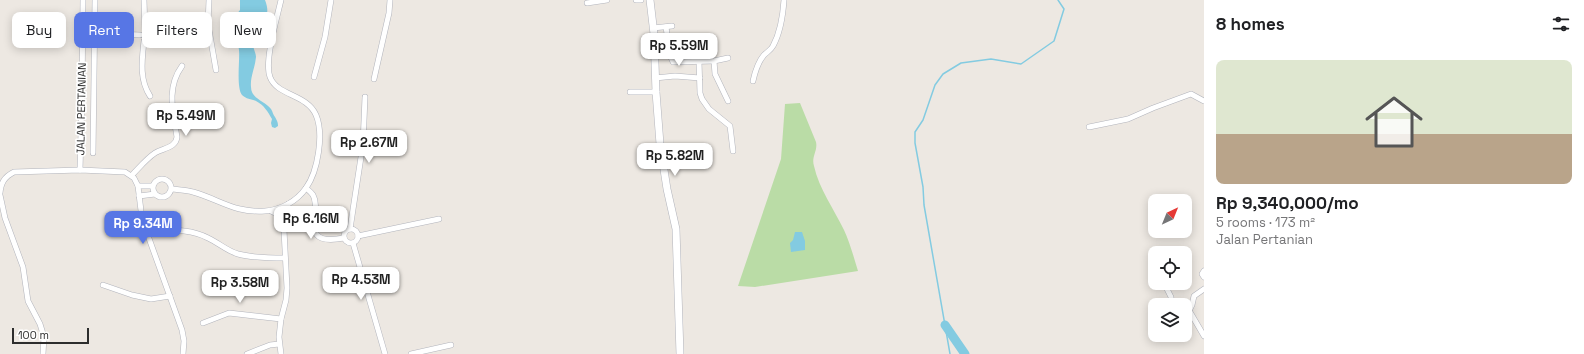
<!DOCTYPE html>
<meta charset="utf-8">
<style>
body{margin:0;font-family:"Space Grotesk",sans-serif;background:#f2f2f2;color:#202124;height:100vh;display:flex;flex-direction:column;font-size:15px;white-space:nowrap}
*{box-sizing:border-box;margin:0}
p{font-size:13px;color:#757577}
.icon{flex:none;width:22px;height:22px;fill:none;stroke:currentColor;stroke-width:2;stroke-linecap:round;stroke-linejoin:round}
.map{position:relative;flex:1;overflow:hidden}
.details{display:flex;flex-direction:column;background:#fff;width:380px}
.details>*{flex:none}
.top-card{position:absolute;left:12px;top:12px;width:380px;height:36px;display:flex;gap:8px}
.needle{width:26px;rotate:43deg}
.controls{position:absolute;left:1148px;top:194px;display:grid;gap:8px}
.controls a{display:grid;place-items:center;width:44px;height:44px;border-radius:8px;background:#fff;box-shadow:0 2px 10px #0003;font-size:20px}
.scale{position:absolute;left:12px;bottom:10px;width:77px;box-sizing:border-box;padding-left:4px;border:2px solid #2d2d2d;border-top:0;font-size:11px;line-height:14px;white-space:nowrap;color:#2d2d2d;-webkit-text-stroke:3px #fff;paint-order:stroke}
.price{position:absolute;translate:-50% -34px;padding:0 9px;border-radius:8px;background:#fff;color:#222;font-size:13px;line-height:26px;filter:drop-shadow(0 1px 2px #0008)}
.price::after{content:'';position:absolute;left:50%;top:24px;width:12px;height:9px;margin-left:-6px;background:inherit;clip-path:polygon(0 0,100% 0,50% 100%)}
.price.selected{background:#5776e5;color:#fff}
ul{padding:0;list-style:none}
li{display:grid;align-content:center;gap:8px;height:212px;padding:0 12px}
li+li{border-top:1px solid #e0e0e0}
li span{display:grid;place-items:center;height:124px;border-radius:8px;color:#555}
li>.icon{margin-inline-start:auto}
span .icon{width:72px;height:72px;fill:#fffc;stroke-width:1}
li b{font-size:17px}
h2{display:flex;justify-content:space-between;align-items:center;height:48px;padding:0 12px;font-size:17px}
.pill{padding:0 14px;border-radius:8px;background:#fff;box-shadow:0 2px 10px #0003;font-size:14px;line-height:36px}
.pill.selected{background:#5776e5;color:#fff}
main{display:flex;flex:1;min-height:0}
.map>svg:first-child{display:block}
.green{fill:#badca6}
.water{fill:#83cbe1}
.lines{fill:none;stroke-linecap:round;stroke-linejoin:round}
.stream{stroke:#83cbe1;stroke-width:1.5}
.river{stroke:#83cbe1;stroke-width:9}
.street-casing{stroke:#b2b4bc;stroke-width:6}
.secondary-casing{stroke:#b2b4bc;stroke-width:8}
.street{stroke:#fff;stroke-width:5}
.secondary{stroke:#fff;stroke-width:7}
.labels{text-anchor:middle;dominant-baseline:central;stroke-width:3.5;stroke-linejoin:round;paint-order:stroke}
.street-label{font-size:11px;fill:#2d2d2d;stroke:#fff}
</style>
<main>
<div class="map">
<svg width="1204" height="354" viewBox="0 0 1204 354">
<rect width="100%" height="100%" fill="#ede8e2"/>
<path class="green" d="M800 103 816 142C818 151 811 157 814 166 819 189 834 209 844 230 850 243 854 258 858 271L755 287 738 286 781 159 785 104Z"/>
<g class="water">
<path d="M240 0H265C274 23 254 24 253 42 252 47 256 52 256 57 255 68 250 77 251 87 251 99 265 101 271 109 273 112 273 115 275 117 277 121 278 122 278 126L275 128 272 127 271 123 272 119C268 112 264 105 256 101 251 99 246 99 242 95 236 87 240 60 239 50 238 40 231 32 233 23 233 18 237 14 240 10Z"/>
<polygon points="795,232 802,232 805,241 805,250 791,252 790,243 793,240"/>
</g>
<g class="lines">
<polyline class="stream" points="950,354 924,205 923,187 915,143 915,132 923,120 935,85 943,74 961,63 991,59 1021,64 1054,41 1064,9 1058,0"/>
<polyline class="river" points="945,325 965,354"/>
<g class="street-casing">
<g id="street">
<polyline points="144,0 145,31"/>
<polyline points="209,0 208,24 216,70"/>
<polyline points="636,0 641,0"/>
<polyline points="587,3 607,0"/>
<polyline points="666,27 670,55 673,62 714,61 728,58"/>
<polyline points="653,28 672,26"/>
<polyline points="94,33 140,35"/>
<polyline points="149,36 166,28 183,24 208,24"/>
<path d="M144 41C142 60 139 79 150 96"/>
<polyline points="714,61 715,74 728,101"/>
<polyline points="699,62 700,93 702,99 709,109 730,126 733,151"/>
<polyline points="314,77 325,37 331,0"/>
<polyline points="655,78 675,76 700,78"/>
<polyline points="374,79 389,13 390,0"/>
<path d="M753 81C755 72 758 62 764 55 767 52 771 50 773 46 780 33 783 15 784 0"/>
<polyline points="630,92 656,92"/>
<polyline points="1089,127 1128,119 1153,108 1191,94 1204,101"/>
<polyline points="93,153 95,0"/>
<polyline points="80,170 82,95 83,0"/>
<path d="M132 175C139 168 146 159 155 153 163 148 176 148 177 137 173 112 166 88 182 66"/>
<circle cx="162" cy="188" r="9"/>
<polyline points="138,186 153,186"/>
<path d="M306 188C308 190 311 192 313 195 323 213 296 247 344 238"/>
<path d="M172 189C179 190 186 190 193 192 221 200 234 213 265 211 281 210 297 201 306 188 318 171 324 134 316 115 307 94 277 96 270 77 264 61 277 18 281 0"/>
<path d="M0 193C1 183 4 177 14 172L80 170 125 172 134 178 138 186 142 219 182 330 184 341 183 354"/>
<polyline points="0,195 5,218 23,267 28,301 40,324 44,337 43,354"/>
<polyline points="139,196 155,194"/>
<polyline points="271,211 277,214 280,226 284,230"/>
<circle cx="351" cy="236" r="7"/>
<polyline points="350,229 363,144 365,97"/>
<path d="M159 230C176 230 193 230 208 238 219 243 227 251 238 254 253 258 270 258 285 258"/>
<polyline points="358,236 439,219"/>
<polyline points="353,243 385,354"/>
<polyline points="1204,271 1202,274 1204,277"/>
<polyline points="1164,283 1171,297 1172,305"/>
<polyline points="103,285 132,295 151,299 170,296"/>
<polyline points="1185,309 1190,312 1204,336"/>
<polyline points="1189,311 1192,305 1194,296 1204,289"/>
<polyline points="203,323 229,313 281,319"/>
<polyline points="247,354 270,345 279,344"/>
<polyline points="281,354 279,337 281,319 286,300 287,288 284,230 286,227 285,214 288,204"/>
<polyline points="411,354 451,345"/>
</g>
</g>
<g class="secondary-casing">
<polyline id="secondary" points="650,0 654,34 656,92 660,144 667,189 676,229 680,354"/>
</g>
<use href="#street" class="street"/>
<use href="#secondary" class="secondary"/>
</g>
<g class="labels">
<g class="street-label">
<text transform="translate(81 109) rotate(-89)">JALAN PERTANIAN</text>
</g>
</g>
</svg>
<div class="controls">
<a><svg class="needle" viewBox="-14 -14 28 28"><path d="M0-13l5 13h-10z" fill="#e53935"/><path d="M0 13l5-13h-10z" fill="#757577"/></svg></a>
<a><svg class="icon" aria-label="locate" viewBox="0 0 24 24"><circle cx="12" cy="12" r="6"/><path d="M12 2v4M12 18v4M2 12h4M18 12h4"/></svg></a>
<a><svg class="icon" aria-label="layers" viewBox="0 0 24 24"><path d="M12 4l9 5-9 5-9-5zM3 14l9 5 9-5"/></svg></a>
</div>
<div class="scale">100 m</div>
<b class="price" style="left:679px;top:67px">Rp 5.59M</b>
<b class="price" style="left:186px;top:137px">Rp 5.49M</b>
<b class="price" style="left:369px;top:164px">Rp 2.67M</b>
<b class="price" style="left:675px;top:177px">Rp 5.82M</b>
<b class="price" style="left:311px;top:240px">Rp 6.16M</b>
<b class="price selected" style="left:143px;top:245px">Rp 9.34M</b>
<b class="price" style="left:361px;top:301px">Rp 4.53M</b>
<b class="price" style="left:240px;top:304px">Rp 3.58M</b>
<div class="top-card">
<a class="pill">Buy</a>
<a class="pill selected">Rent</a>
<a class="pill">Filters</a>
<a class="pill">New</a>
</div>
</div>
<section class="details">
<h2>8 homes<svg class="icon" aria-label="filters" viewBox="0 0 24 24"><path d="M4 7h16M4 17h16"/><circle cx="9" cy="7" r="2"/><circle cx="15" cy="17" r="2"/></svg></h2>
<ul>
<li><span style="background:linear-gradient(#dfe7d0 60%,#b9a48a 0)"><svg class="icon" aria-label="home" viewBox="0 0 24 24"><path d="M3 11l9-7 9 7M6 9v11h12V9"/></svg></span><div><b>Rp 9,340,000/mo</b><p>5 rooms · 173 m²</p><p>Jalan Pertanian</p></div></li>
</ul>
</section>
</main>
